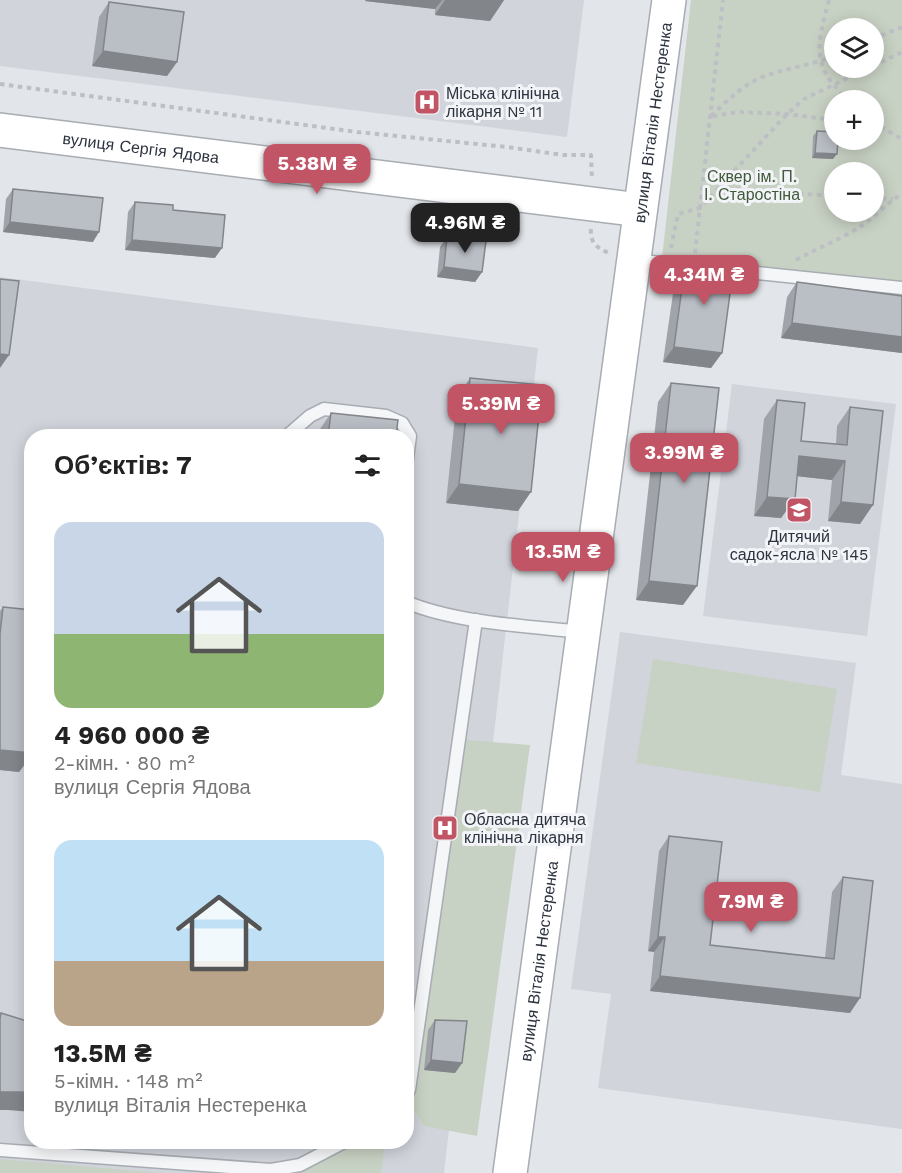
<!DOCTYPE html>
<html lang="uk">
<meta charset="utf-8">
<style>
body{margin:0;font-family:"Work Sans",sans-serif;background:#f2f2f2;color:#222;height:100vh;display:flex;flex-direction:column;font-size:22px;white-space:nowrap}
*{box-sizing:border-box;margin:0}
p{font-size:20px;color:#767676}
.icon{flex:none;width:33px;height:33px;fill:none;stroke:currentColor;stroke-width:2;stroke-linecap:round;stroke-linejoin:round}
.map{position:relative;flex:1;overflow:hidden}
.details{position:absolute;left:24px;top:429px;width:390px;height:720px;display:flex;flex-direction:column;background:#fff;border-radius:24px;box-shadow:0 3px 15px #0003}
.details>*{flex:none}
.controls{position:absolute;left:824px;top:18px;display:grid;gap:12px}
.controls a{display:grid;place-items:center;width:60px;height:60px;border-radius:50%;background:#fff;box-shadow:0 3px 15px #0003;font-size:30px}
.price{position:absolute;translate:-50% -51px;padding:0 14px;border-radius:12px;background:#c15465;color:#fff;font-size:20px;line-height:39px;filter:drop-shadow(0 2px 3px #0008)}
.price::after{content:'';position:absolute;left:50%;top:36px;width:18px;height:14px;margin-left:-9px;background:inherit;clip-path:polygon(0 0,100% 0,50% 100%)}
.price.active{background:#222;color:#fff}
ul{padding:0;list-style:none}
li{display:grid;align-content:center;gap:12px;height:318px;padding:0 30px}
li span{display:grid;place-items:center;height:186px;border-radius:18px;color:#555}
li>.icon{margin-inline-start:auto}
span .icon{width:108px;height:108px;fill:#fffc;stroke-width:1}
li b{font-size:26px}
h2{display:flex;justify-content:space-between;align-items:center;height:72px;padding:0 30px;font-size:26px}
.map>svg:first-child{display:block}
.built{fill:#d1d4db;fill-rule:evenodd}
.green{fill:#c8d2c4;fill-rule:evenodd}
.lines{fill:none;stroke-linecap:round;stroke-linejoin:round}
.lane-casing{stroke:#a8acb3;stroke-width:15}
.secondary-casing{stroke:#a8acb3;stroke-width:36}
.path{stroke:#bdbfc4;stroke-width:4;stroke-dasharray:4.5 4.5;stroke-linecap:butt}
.lane{stroke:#f5f6f8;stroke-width:12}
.secondary{stroke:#fff;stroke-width:33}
.wall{fill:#a0a3a9}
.shaded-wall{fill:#82858a}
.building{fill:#babec5;stroke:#82858a;stroke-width:1.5}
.labels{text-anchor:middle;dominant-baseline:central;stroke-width:6;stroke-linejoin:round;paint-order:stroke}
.poi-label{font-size:16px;fill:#2c333f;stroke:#f2f4f7;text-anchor:start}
.street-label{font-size:16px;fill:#2c333f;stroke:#f2f4f7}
.park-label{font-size:16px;fill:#415a3b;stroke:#f2f4f7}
</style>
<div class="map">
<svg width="902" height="1173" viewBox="0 0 902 1173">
<rect width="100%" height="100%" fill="#e2e5e9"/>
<g class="built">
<polygon points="0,0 584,0 567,137 0,66"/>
<path d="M0 277 538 348 444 1173H0ZM32 436H406V1142H32Z"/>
<polygon points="732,384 896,404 867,636 703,616"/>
<polygon points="620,632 856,663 841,775 902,784 902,1129 598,1088 611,994 571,989"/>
</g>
<g class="green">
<path d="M691 0H902V283L662 258ZM834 28H873V68H834ZM834 100H873V140H834ZM834 172H873V212H834Z"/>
<polygon points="653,659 837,689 820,792 636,763"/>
<polygon points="466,740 530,745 477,1136 424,1126 407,1099 407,1052"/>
<polygon points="331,1142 385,1142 381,1173 289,1173"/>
<polygon points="0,1159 160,1173 0,1173"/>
</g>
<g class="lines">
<g class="lane-casing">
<g id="lane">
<polyline points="635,260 695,267"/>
<polyline points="718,269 902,288"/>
<polyline points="287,436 310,416 324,409 386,416 402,423 410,436 406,466"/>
<path d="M406 602C456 623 527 626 581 632"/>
<polyline points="406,1095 409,1090 476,620"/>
<polyline points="0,1150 271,1170 300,1165 344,1142"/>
</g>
</g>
<g class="secondary-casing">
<g id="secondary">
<path id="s1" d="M0 130 640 210"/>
<path id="s2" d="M510 1173 669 0"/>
</g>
</g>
<g class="path">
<path d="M829 0C817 45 810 67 849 100"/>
<polyline points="873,39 902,27"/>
<path d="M834 56C810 66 779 69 758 79 739 88 725 103 710 117L737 112 787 114 834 120"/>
<polyline points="873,66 902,52"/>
<polyline points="0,84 357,132 507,147 563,155 591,155 592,180"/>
<polyline points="873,122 902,139"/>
<polyline points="718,188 834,196"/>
<polyline points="873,198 893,199"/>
<path d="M591 229C590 243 597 248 609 253"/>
<polyline points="671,248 678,214 700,208 787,114 804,99 869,68"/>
<polyline points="695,253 723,0"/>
<path d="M796 260C819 247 843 239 864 224 877 215 888 202 902 194"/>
</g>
<use href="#lane" class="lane"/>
<use href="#secondary" class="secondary"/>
</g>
<g class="wall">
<polygon points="366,0 504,0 490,21 435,15 435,9 365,1"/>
<polygon points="109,2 177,62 167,76 92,66 99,17"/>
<polygon points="817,131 833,159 812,158 813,136"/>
<polygon points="13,189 93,242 3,232 6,199"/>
<polygon points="135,202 173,210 215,258 125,250 128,212"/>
<polygon points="447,237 482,272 475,282 437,277 440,247"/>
<polygon points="686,258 722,353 711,368 663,362 676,273"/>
<polygon points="797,282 902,296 902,353 781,338 787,297"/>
<polygon points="470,378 518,511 446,503 457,397"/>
<polygon points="671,383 683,605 636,600 658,402"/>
<polygon points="777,400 801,441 836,444 837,426 850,407 860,524 828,521 832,480 797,476 795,499 781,518 754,516 764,419"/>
<polygon points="331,413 396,436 317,436 318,432"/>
<polygon points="3,607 32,610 32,755 19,772 0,770 0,611"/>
<polygon points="669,836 710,945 825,958 832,892 843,877 850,1013 650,991 654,952 648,951 659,851"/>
<polygon points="435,1020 462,1063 455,1073 424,1070 428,1030"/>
</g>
<g class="shaded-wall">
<polygon points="366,0 442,0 435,9 365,1"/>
<polygon points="445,0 504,0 490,21 435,15"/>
<polygon points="103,51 177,62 167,76 92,66"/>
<polygon points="815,153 837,154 833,159 812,158"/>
<polygon points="10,222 99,232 93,242 3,232"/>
<polygon points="132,240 222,248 215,258 125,250"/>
<polygon points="444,267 482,272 475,282 437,277"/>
<polygon points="792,323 902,337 902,353 781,338"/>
<polygon points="674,347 722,353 711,368 663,362"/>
<polygon points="0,354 9,355 0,368"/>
<polygon points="799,456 845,461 832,480 786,475"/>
<polygon points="459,484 531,492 518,511 446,503"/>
<polygon points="767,497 795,499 781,518 754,516"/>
<polygon points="841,502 873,505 860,524 828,521"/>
<polygon points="649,581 697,586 683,605 636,600"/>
<polygon points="0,750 32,753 32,755 19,772 0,770"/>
<polygon points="658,937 665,937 654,952 648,951"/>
<polygon points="660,976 860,998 850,1013 650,991"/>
<polygon points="431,1060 462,1063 455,1073 424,1070"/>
<polygon points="0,1092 20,1092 32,1093 32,1112 8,1110 0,1110"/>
</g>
<g class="building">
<polygon points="109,2 184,12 177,62 103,51"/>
<polygon points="817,131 834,132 834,140 838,140 837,154 815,153"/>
<polygon points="13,189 103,198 99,232 10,222"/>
<polygon points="135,202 173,205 173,210 225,215 222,248 132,240"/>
<polygon points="447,237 486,241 482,272 444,267"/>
<polygon points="686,258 734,264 722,353 674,347"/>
<polygon points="0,279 19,281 9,355 0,354"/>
<polygon points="797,282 902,296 902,337 792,323"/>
<polygon points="470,378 542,385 531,492 459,484"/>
<polygon points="671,383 719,388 697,586 649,581"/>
<polygon points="777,400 805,403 801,441 847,445 850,407 883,411 873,505 841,502 845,461 799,456 795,499 767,497"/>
<polygon points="331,413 398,420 396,436 328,436"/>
<polygon points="3,607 32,610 32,753 0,750 0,634"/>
<polygon points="669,836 722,842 710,945 834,959 843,877 873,881 860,998 660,976 665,937 658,937"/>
<polygon points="1,1013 30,1022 25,1050 32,1050 32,1093 20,1092 0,1092 0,1019"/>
<polygon points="435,1020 467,1021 462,1063 431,1060"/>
</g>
<defs>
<g id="hospital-square" transform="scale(1.35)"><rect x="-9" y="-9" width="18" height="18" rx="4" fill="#c15465" stroke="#f2f4f7"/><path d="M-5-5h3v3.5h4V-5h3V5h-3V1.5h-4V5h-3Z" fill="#fff"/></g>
<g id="school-square" transform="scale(1.35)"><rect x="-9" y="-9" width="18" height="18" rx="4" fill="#c15465" stroke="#f2f4f7"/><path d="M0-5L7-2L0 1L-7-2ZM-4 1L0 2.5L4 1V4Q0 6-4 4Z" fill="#fff"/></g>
</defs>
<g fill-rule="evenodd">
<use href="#hospital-square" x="427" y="102"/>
<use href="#school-square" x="799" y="510"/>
<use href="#hospital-square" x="445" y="828"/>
</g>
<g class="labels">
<g class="poi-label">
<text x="446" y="93">Міська клінічна<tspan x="446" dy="18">лікарня № 11</tspan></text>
<text x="799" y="536" text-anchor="middle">Дитячий<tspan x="799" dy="18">садок-ясла № 145</tspan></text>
<text x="464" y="819">Обласна дитяча<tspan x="464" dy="18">клінічна лікарня</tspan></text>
</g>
<g class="street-label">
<text stroke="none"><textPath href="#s2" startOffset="1060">вулиця Віталія Нестеренка</textPath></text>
<text stroke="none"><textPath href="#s1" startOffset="142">вулиця Сергія Ядова</textPath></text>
<text stroke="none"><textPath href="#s2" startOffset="214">вулиця Віталія Нестеренка</textPath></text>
</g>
<g class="park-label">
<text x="752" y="176">Сквер ім. П.<tspan x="752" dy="18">І. Старостіна</tspan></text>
</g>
</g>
</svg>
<div class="controls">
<a><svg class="icon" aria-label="layers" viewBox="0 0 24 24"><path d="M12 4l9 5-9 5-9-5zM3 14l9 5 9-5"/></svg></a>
<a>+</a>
<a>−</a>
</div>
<b class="price" style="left:317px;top:195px">5.38M ₴</b>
<b class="price active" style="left:465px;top:254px">4.96M ₴</b>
<b class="price" style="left:704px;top:306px">4.34M ₴</b>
<b class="price" style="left:501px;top:435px">5.39M ₴</b>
<b class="price" style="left:684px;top:484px">3.99M ₴</b>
<b class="price" style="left:563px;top:583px">13.5M ₴</b>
<b class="price" style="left:751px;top:933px">7.9M ₴</b>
<section class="details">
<h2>Об’єктів: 7<svg class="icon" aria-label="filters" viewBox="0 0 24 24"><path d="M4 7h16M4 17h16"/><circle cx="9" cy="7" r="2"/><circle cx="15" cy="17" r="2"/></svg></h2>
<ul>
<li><span style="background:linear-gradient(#c9d6e8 60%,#8fb573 0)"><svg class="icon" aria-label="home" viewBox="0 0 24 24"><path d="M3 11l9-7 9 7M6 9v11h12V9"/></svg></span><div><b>4 960 000 ₴</b><p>2-кімн. · 80 m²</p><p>вулиця Сергія Ядова</p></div></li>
<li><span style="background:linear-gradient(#bfe0f5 65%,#b9a48a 0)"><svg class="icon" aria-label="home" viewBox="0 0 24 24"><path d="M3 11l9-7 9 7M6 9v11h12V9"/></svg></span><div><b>13.5M ₴</b><p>5-кімн. · 148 m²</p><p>вулиця Віталія Нестеренка</p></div></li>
</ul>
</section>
</div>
